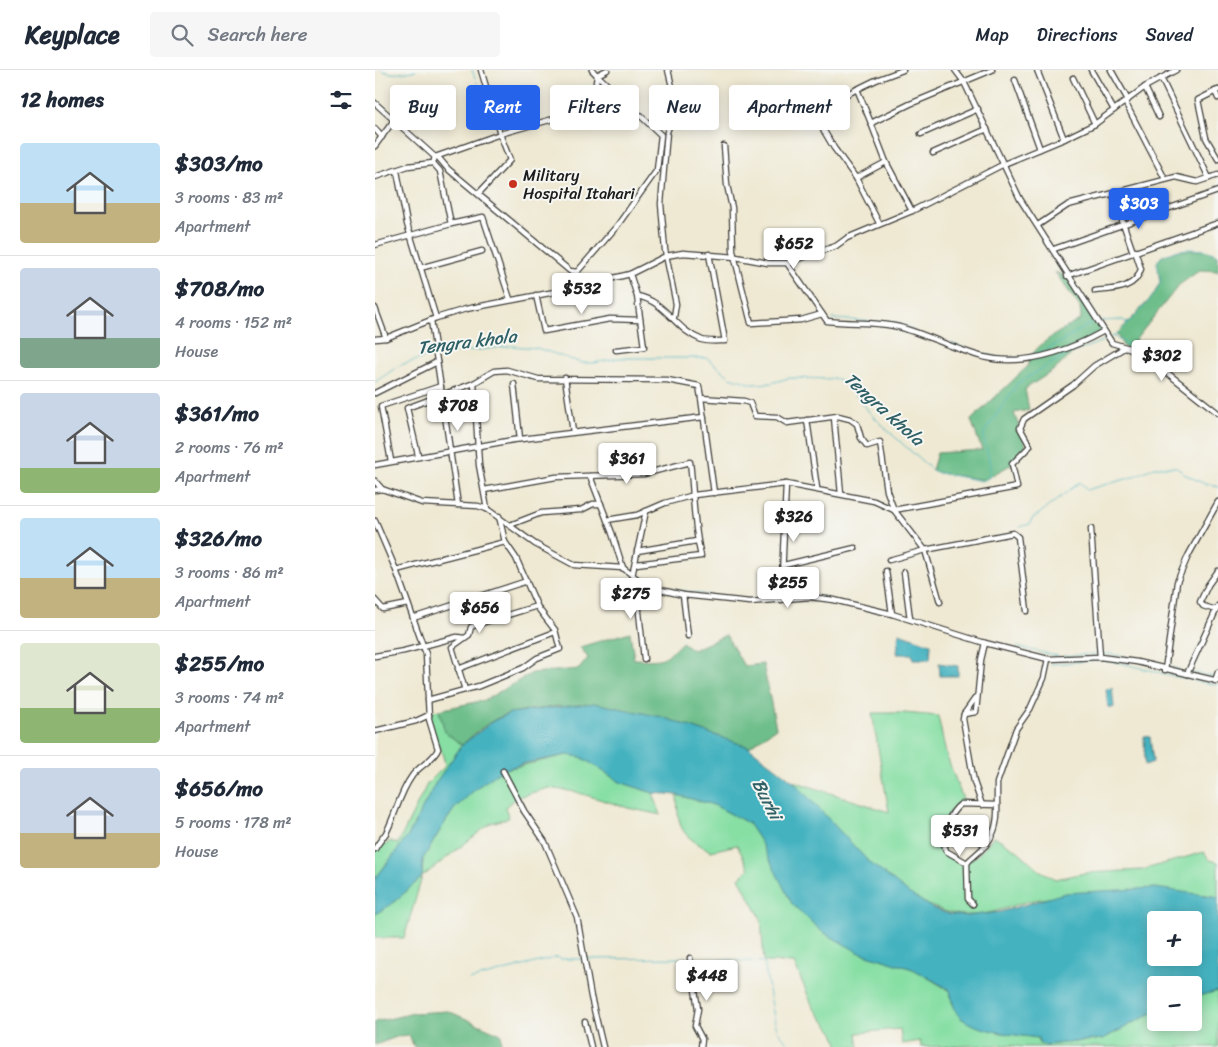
<!DOCTYPE html>
<meta charset="utf-8">
<style>
body{margin:0;font-family:Sriracha,sans-serif;background:#f6f6f7;color:#1f2937;height:100vh;display:flex;flex-direction:column;font-size:19px;white-space:nowrap}
*{box-sizing:border-box;margin:0}
p{font-size:16px;color:#747a83}
.icon{flex:none;width:28px;height:28px;fill:none;stroke:currentColor;stroke-width:2;stroke-linecap:round;stroke-linejoin:round}
.map{position:relative;flex:1;overflow:hidden}
.drawer{display:flex;flex-direction:column;background:#fff;width:375px}
.drawer>*{flex:none}
.top-card{position:absolute;left:15px;top:15px;width:475px;height:45px;display:flex;gap:10px}
.buttons{position:absolute;left:772px;top:841px;display:grid;gap:10px}
.buttons a{display:grid;place-items:center;width:55px;height:55px;border-radius:5px;background:#fff;box-shadow:0 2px 12px #0003;font-size:25px}
.price{position:absolute;translate:-50% -42px;padding:0 11px;border-radius:5px;background:#fff;color:#222;font-size:16px;line-height:32px;filter:drop-shadow(0 1px 2px #0008)}
.price::after{content:'';position:absolute;left:50%;top:30px;width:15px;height:11px;margin-left:-8px;background:inherit;clip-path:polygon(0 0,100% 0,50% 100%)}
.price.on{background:#2563eb;color:#fff}
ul{padding:0;list-style:none}
li{display:flex;align-items:center;gap:15px;height:125px;padding:0 20px}
li+li{border-top:1px solid #e0e1e3}
li span{display:grid;place-items:center;flex:none;width:140px;height:100px;border-radius:5px;color:#555}
li>.icon{margin-inline-start:auto}
span .icon{width:60px;height:60px;fill:#fffc;stroke-width:1}
li b{font-size:21px}
h2{display:flex;justify-content:space-between;align-items:center;height:60px;padding:0 20px;font-size:21px}
.chip{padding:0 18px;border-radius:5px;background:#fff;box-shadow:0 2px 12px #0003;font-size:18px;line-height:45px}
.chip.on{background:#2563eb;color:#fff}
header{display:flex;align-items:center;gap:30px;box-sizing:border-box;height:70px;padding:0 25px;background:#fff;border-bottom:1px solid #e0e1e3}
header strong{font-size:24px}
nav{display:flex;gap:28px;margin-inline-start:auto;font-size:18px}
.search{width:350px;height:45px;background:#f6f6f7;display:flex;align-items:center;gap:12px;box-sizing:border-box;padding:0 18px;border-radius:5px;color:#747a83;font-size:19px}
main{display:flex;flex:1;min-height:0}
.map>svg:first-child{display:block}
.green{fill:#87dfa4;stroke:#527e60}
.forest{fill:#6dbe8a;stroke:#446d53}
.water{fill:#44b2c0;stroke:#30676e;fill-rule:evenodd}
.lines{fill:none;stroke-linecap:round;stroke-linejoin:round}
.stream{stroke:#44b2c0;stroke-width:1}
.minor-casing{stroke:#3c3b37;stroke-width:7}
.minor{stroke:#fff;stroke-width:4.5}
.poi-dot{fill:#c8321e;stroke:#f6f6f2;stroke-width:2}
.labels{text-anchor:middle;dominant-baseline:central;stroke-width:4;stroke-linejoin:round;paint-order:stroke}
.poi-label{font-size:16px;fill:#1c1c1c;stroke:#f6f6f2;text-anchor:start}
.water-label{font-size:18px;font-style:italic;fill:#2e6066;stroke:#f6f6f2}
</style>
<header>
<strong>Keyplace</strong>
<div class="search"><svg class="icon" aria-label="search" viewBox="0 0 24 24"><circle cx="10" cy="10" r="6"/><path d="M15 15l6 6"/></svg>Search here</div>
<nav><a>Map</a><a>Directions</a><a>Saved</a></nav>
</header>
<main>
<section class="drawer">
<h2>12 homes<svg class="icon" aria-label="filters" viewBox="0 0 24 24"><path d="M4 7h16M4 17h16"/><circle cx="9" cy="7" r="2"/><circle cx="15" cy="17" r="2"/></svg></h2>
<ul>
<li><span style="background:linear-gradient(#bfe0f5 60%,#c2b280 0)"><svg class="icon" aria-label="home" viewBox="0 0 24 24"><path d="M3 11l9-7 9 7M6 9v11h12V9"/></svg></span><div><b>$303/mo</b><p>3 rooms · 83 m²</p><p>Apartment</p></div></li>
<li><span style="background:linear-gradient(#c9d6e8 70%,#7fa58c 0)"><svg class="icon" aria-label="home" viewBox="0 0 24 24"><path d="M3 11l9-7 9 7M6 9v11h12V9"/></svg></span><div><b>$708/mo</b><p>4 rooms · 152 m²</p><p>House</p></div></li>
<li><span style="background:linear-gradient(#c9d6e8 75%,#8fb573 0)"><svg class="icon" aria-label="home" viewBox="0 0 24 24"><path d="M3 11l9-7 9 7M6 9v11h12V9"/></svg></span><div><b>$361/mo</b><p>2 rooms · 76 m²</p><p>Apartment</p></div></li>
<li><span style="background:linear-gradient(#bfe0f5 60%,#c2b280 0)"><svg class="icon" aria-label="home" viewBox="0 0 24 24"><path d="M3 11l9-7 9 7M6 9v11h12V9"/></svg></span><div><b>$326/mo</b><p>3 rooms · 86 m²</p><p>Apartment</p></div></li>
<li><span style="background:linear-gradient(#dfe7d0 65%,#8fb573 0)"><svg class="icon" aria-label="home" viewBox="0 0 24 24"><path d="M3 11l9-7 9 7M6 9v11h12V9"/></svg></span><div><b>$255/mo</b><p>3 rooms · 74 m²</p><p>Apartment</p></div></li>
<li><span style="background:linear-gradient(#c9d6e8 65%,#c2b280 0)"><svg class="icon" aria-label="home" viewBox="0 0 24 24"><path d="M3 11l9-7 9 7M6 9v11h12V9"/></svg></span><div><b>$656/mo</b><p>5 rooms · 178 m²</p><p>House</p></div></li>
</ul>
</section>
<div class="map">
<svg width="843" height="977" viewBox="0 0 843 977">
<rect width="100%" height="100%" fill="#f6f6f2"/>
<filter id="ink" filterUnits="userSpaceOnUse"><feTurbulence type="fractalNoise" baseFrequency=".02" numOctaves="2"/><feDisplacementMap in="SourceGraphic" scale="10" xChannelSelector="R" yChannelSelector="G"/><feConvolveMatrix kernelMatrix="1 2 1 2 8 2 1 2 1" color-interpolation-filters="sRGB"/></filter>
<filter id="wash" filterUnits="userSpaceOnUse"><feTurbulence type="fractalNoise" baseFrequency=".0096" numOctaves="4" result="noise"/><feDisplacementMap in="SourceGraphic" scale="20" xChannelSelector="R" yChannelSelector="G"/><feGaussianBlur stdDeviation="1.12" result="paint"/><feColorMatrix in="noise" values="0 0 0 0 0 0 0 0 0 0 0 0 0 0 0 0 0 1.4 0 .05"/><feComposite in="paint" operator="in"/></filter>
<g filter="url(#wash)">
<rect width="100%" height="100%" fill="#efe9d3"/>
<g class="green">
<path d="M64 640 70 662 87 675 61 712 33 766 0 809V781L16 771 23 774 52 714 70 696C68 676 54 663 53 643Z"/>
<path d="M497 643H529L563 646 571 684 589 732 574 742 565 781 585 793 603 785 619 766 643 781 664 800 680 809 710 803 767 800 829 782 835 790 843 792V827C824 821 775 827 752 827 724 828 693 825 665 829 639 833 619 846 591 845 528 843 458 755 418 711L514 742Z"/>
<polygon points="192,685 206,687 245,712 278,723 286,745 253,738 201,722 173,718 143,727 130,737 134,748 116,753 47,807 29,868 0,868 0,844 17,834 47,807 48,789 69,754 80,738 104,716 127,700"/>
<path d="M302 725 339 735 373 753 385 771 483 882 538 899 575 921 577 933 622 962 662 968 664 974 670 975 728 969 781 941V952H819V927L843 921V977H647L634 975 546 977 545 971 527 974 525 959 482 963 484 977H464L459 963 438 937 419 893 389 892 386 849 364 808 374 799 362 775 336 781C305 765 303 759 302 725Z"/>
</g>
<g class="forest">
<polygon points="804,180 829,180 843,185 843,201 825,200 804,215 754,278 749,278 742,264 778,226 785,212 782,192 787,186"/>
<path d="M680 202 692 206 729 261 710 271 682 298 650 319 654 340 639 343 651 375 637 394 609 410 564 403 557 400 562 383 607 380 596 350 653 296C656 274 689 260 706 249L705 237Z"/>
<path d="M255 562 259 589C287 590 288 592 307 572L318 580 351 565 369 596 388 594 401 658 374 677 287 647 183 636C167 640 152 639 136 643 117 648 101 662 87 675L70 662 64 640 110 630 157 603 204 599 213 588 205 577Z"/>
<polygon points="73,941 126,964 127,977 101,977 97,974 76,977 39,977 34,965 24,966 0,975 0,952 39,943"/>
</g>
<g class="water">
<polygon points="524,563 556,574 555,589 538,589 537,584 522,584"/>
<polygon points="564,593 583,596 583,606 565,606"/>
<polygon points="737,618 739,637 737,638 733,637 731,619"/>
<path d="M219 633 287 647 374 677 418 711 493 791 535 824 559 839 574 844 592 846 625 842 690 823 780 818 843 827V921L819 927V915H781V941L728 969 670 975 664 973 663 968C642 965 605 962 587 949 579 943 577 930 575 920L538 899 483 882 446 861 417 834 385 771 373 753 339 735 302 725 278 723 245 712 206 687 192 685 151 693 127 700 104 716 80 738 69 754 48 789 47 807 17 834 0 844V809L33 766 61 712 87 675 118 651 135 643ZM781 850H819V888H781Z"/>
<polygon points="769,666 775,667 778,692 770,695"/>
</g>
<g class="lines">
<g class="stream">
<path d="M6 0C18 6 29 3 41 0"/>
<polyline points="97,0 100,8"/>
<polyline points="102,12 105,25"/>
<polyline points="106,30 109,40"/>
<polyline points="457,249 522,253 539,260"/>
<polyline points="724,251 748,250 752,253"/>
<polyline points="738,266 780,291"/>
<path d="M736 267 742 264C753 253 783 225 785 212 787 204 779 198 784 189 799 177 826 176 843 185"/>
<path d="M576 273C595 281 623 290 644 288 670 285 695 265 717 253"/>
<path d="M62 285 137 276 162 278 207 293H219L244 288H332L355 307 378 314 396 313 414 308 463 309 477 320 495 343 511 359 557 400 564 403 607 411 613 408C620 389 606 375 609 363L643 313 689 286 733 269"/>
<polyline points="0,312 25,295 58,285"/>
<polyline points="645,457 655,454 656,450 705,412 711,420 758,407 779,397 802,397 809,404 832,415 835,414 843,417"/>
<polyline points="262,505 279,516 344,527"/>
<polyline points="443,526 451,527"/>
<polyline points="370,529 378,530"/>
<polyline points="616,572 628,575"/>
<polyline points="642,577 683,586"/>
<polyline points="727,584 736,584 759,589"/>
<polyline points="689,586 723,584"/>
<polyline points="778,593 787,595"/>
<polyline points="676,594 726,590 746,593 815,610"/>
<polyline points="793,596 804,599"/>
<polyline points="816,602 839,607"/>
<polyline points="819,611 843,615"/>
<polyline points="316,888 389,892 400,953 403,961 416,977"/>
<polyline points="211,889 312,888"/>
<polyline points="94,910 183,887 185,889 207,889"/>
</g>
</g>
</g>
<g filter="url(#ink)">
<g class="lines">
<g class="minor-casing">
<g id="minor">
<polyline points="106,0 125,64 196,44 220,21 222,5 217,0"/>
<polyline points="293,0 299,25 299,42 292,62 286,134 290,180 301,234 299,247"/>
<polyline points="580,0 589,12 645,129 737,273 754,278 781,294 843,343"/>
<polyline points="662,0 689,69"/>
<polyline points="716,0 739,40"/>
<polyline points="736,0 753,30"/>
<polyline points="698,8 720,54"/>
<polyline points="786,8 834,108"/>
<polyline points="640,10 665,79"/>
<polyline points="770,17 784,47"/>
<polyline points="482,19 496,53"/>
<polyline points="843,20 823,30 831,68 843,89"/>
<polyline points="840,21 843,28"/>
<polyline points="750,32 790,109"/>
<polyline points="0,33 60,87 59,90"/>
<polyline points="439,44 459,78 481,108 504,153"/>
<polyline points="421,53 464,28 501,10 528,0"/>
<polyline points="0,59 7,67"/>
<polyline points="546,64 603,39"/>
<polyline points="0,76 19,50"/>
<polyline points="349,76 352,115 357,138 358,181 376,253 426,250 447,244"/>
<polyline points="558,83 612,59"/>
<polyline points="60,87 125,64 135,90 104,123"/>
<polyline points="63,87 73,99 195,201 202,202 242,156 282,100 286,65 222,5 232,0"/>
<polyline points="22,101 32,154 61,248"/>
<polyline points="0,107 33,96 58,93 65,101 76,154 0,175"/>
<polyline points="481,108 511,92"/>
<polyline points="738,124 758,182"/>
<polyline points="537,141 511,92 496,53 535,34 617,0"/>
<polyline points="76,154 108,147 135,229"/>
<polyline points="663,155 693,135 801,107 822,112 843,105"/>
<polyline points="679,179 843,121"/>
<path d="M412 193 452 251C476 254 501 251 524 257 553 265 579 279 608 287 649 297 693 281 729 261"/>
<polyline points="45,198 107,181"/>
<path d="M255 204 262 226C291 231 301 261 327 270 334 272 343 271 350 271L334 184"/>
<polyline points="692,206 843,153"/>
<path d="M720 221C738 219 760 220 766 199L760 181"/>
<polyline points="161,225 169,261 235,249 265,250"/>
<polyline points="0,238 11,268"/>
<polyline points="56,250 83,435"/>
<polyline points="0,269 11,268 61,248 91,239 190,220 255,204 291,186 308,183 361,187 393,193 412,193 461,176 472,168 537,141 629,94 689,69 720,54 770,17 801,0"/>
<polyline points="241,280 269,277 262,226"/>
<polyline points="190,308 198,362"/>
<polyline points="99,313 104,395 112,439"/>
<polyline points="139,314 145,369"/>
<polyline points="0,323 62,292"/>
<polyline points="326,328 339,423"/>
<polyline points="459,347 466,424"/>
<polyline points="432,350 442,418"/>
<polyline points="43,385 32,338 99,313 119,301 132,300 163,309 292,310 324,316 326,328 369,331 375,333 380,346 402,347 412,353 463,346 475,349 482,354 486,368 492,376 505,372 512,421 519,440 550,480 565,532"/>
<polyline points="16,391 6,336 66,316"/>
<polyline points="0,395 138,370 329,347"/>
<polyline points="215,406 237,463 248,498"/>
<polyline points="0,411 7,419"/>
<polyline points="0,420 7,419 47,433 103,436 112,439 160,474 199,495 248,498 273,517 308,525 375,532 435,527 459,530 517,544 610,573 673,589 725,587 762,592 843,611"/>
<path d="M109 420 181 407 269 404 315 392C319 424 318 454 326 486L261 494"/>
<polyline points="232,450 262,445 290,433 319,425 411,414 499,431 519,440 642,417 637,394 655,376 645,358 649,349 698,315 719,296 749,278"/>
<path d="M0 451 21 500 51 584 54 649 63 679C59 690 44 696 37 706 24 724 21 744 11 763 7 769 3 773 0 779"/>
<polyline points="135,455 166,443 206,440 218,434 226,434"/>
<polyline points="716,459 725,587"/>
<polyline points="262,481 322,471"/>
<polyline points="514,490 550,480 638,463 643,467 652,541"/>
<polyline points="409,495 480,478"/>
<polyline points="21,500 130,472"/>
<polyline points="511,501 517,544"/>
<polyline points="529,502 535,549"/>
<polyline points="257,506 271,441"/>
<polyline points="264,511 264,542 269,589"/>
<polyline points="308,525 313,566"/>
<polyline points="0,530 8,539 33,534"/>
<polyline points="406,530 411,414"/>
<polyline points="841,540 828,536 825,532 833,515 843,501"/>
<polyline points="38,548 152,511"/>
<polyline points="0,586 29,581 82,567 89,568"/>
<polyline points="83,599 180,562"/>
<polyline points="790,600 802,512 813,486 843,432"/>
<polyline points="812,604 843,536"/>
<polyline points="840,611 843,602"/>
<polyline points="90,620 77,577 94,565 96,557 100,555 162,536"/>
<polyline points="53,630 104,616 148,598 162,588 185,579 180,560 163,538 141,488 130,472 124,446"/>
<polyline points="589,644 601,627"/>
<polyline points="0,661 41,651 54,645"/>
<polyline points="128,701 149,741 170,772 202,847 216,927 228,977"/>
<polyline points="607,735 599,712 588,649 589,644 601,642 606,590 610,573"/>
<polyline points="573,753 611,775"/>
<path d="M592 793 571 781C566 767 573 743 586 734L622 735V713L641 659 655 639 669 608 673 589"/>
<path d="M598 834 593 829 592 793C597 787 602 784 607 779 620 766 623 752 622 735"/>
<polyline points="315,888 323,939 320,956 327,969 326,977"/>
<polyline points="210,952 216,977"/>
</g>
</g>
<use href="#minor" class="minor"/>
</g>
</g>
<circle class="poi-dot" cx="138" cy="114" r="5"/>
<g class="labels">
<g class="poi-label">
<text x="148" y="105">Military<tspan x="148" dy="18">Hospital Itahari</tspan></text>
</g>
<g class="water-label">
<text transform="translate(92 272) rotate(-7)">Tengra khola</text>
<text transform="translate(509 339) rotate(42)">Tengra khola</text>
<text transform="translate(392 729) rotate(63)">Burhi</text>
</g>
</g>
</svg>
<div class="buttons">
<a>+</a>
<a>−</a>
</div>
<b class="price on" style="left:764px;top:160px">$303</b>
<b class="price" style="left:419px;top:200px">$652</b>
<b class="price" style="left:207px;top:245px">$532</b>
<b class="price" style="left:787px;top:312px">$302</b>
<b class="price" style="left:83px;top:362px">$708</b>
<b class="price" style="left:252px;top:415px">$361</b>
<b class="price" style="left:419px;top:473px">$326</b>
<b class="price" style="left:413px;top:539px">$255</b>
<b class="price" style="left:256px;top:550px">$275</b>
<b class="price" style="left:105px;top:564px">$656</b>
<b class="price" style="left:585px;top:787px">$531</b>
<b class="price" style="left:332px;top:932px">$448</b>
<div class="top-card">
<a class="chip">Buy</a>
<a class="chip on">Rent</a>
<a class="chip">Filters</a>
<a class="chip">New</a>
<a class="chip">Apartment</a>
</div>
</div>
</main>
